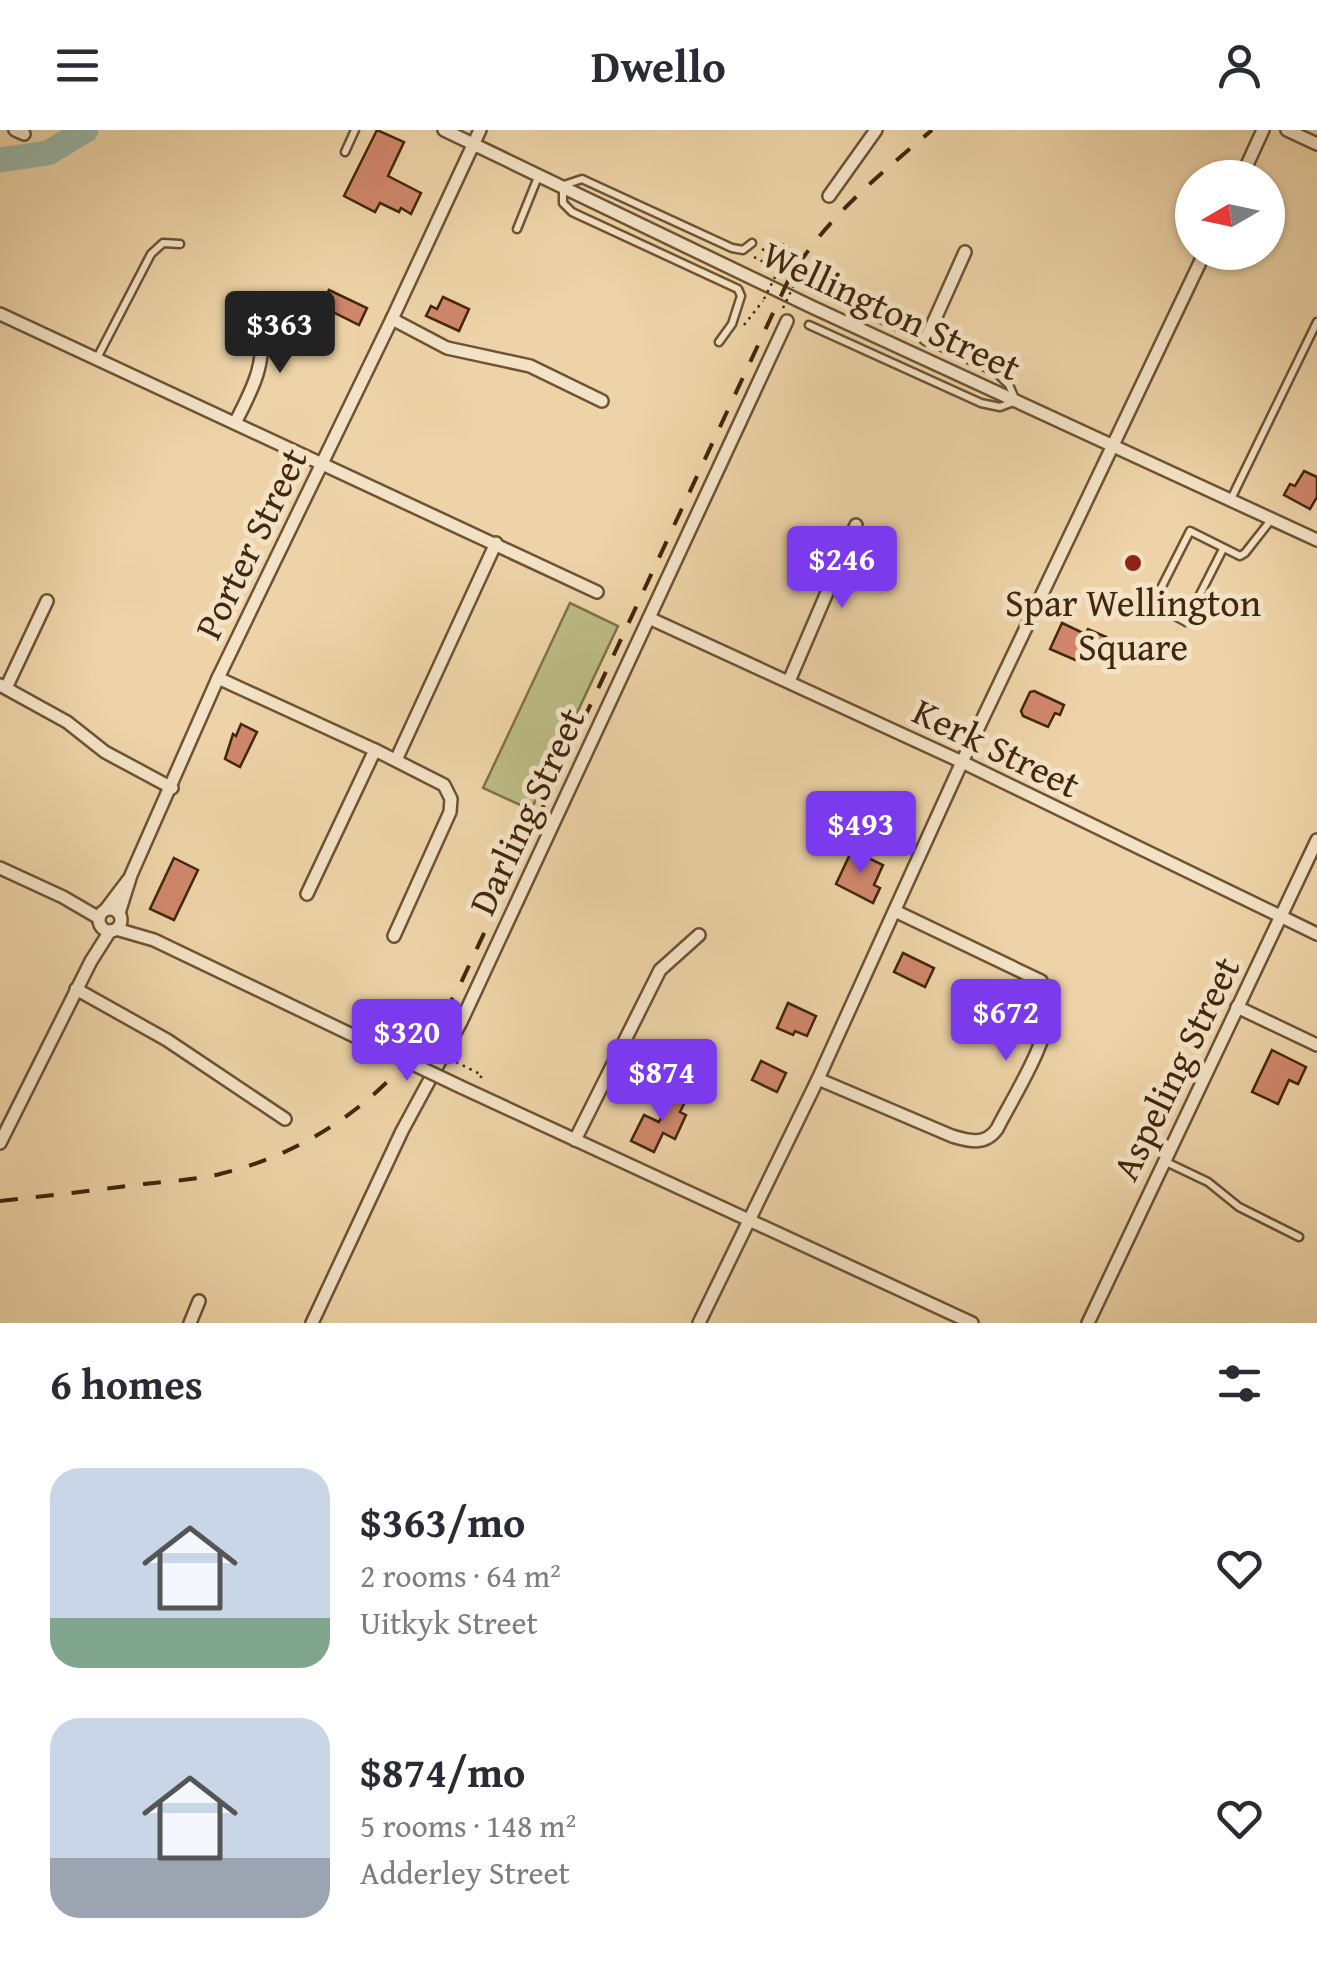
<!DOCTYPE html>
<meta charset="utf-8">
<style>
body{margin:0;font-family:"Gentium Book Plus",serif;background:#f7f7f7;color:#2b2b33;height:100vh;display:flex;flex-direction:column;font-size:38px;white-space:nowrap}
*{box-sizing:border-box;margin:0}
p{font-size:32px;color:#7c7c81}
.icon{flex:none;width:55px;height:55px;fill:none;stroke:currentColor;stroke-width:2;stroke-linecap:round;stroke-linejoin:round}
.map{position:relative;height:1193px;overflow:hidden}
.drawer{display:flex;flex-direction:column;background:#fff;flex:1}
.drawer>*{flex:none}
.needle{width:65px;rotate:261deg}
.buttons{position:absolute;left:1175px;top:30px;display:grid;gap:20px}
.buttons a{display:grid;place-items:center;width:110px;height:110px;border-radius:50%;background:#fff;box-shadow:0 2px 8px #0004;font-size:50px}
.price{position:absolute;translate:-50% -85px;padding:0 22px;border-radius:10px;background:#7c3aed;color:#fff;font-size:32px;line-height:65px;filter:drop-shadow(0 2px 5px #0008)}
.price::after{content:'';position:absolute;left:50%;top:60px;width:30px;height:22px;margin-left:-15px;background:inherit;clip-path:polygon(0 0,100% 0,50% 100%)}
.price.selected{background:#222;color:#fff}
ul{padding:0;list-style:none}
li{display:flex;align-items:center;gap:30px;height:250px;padding:0 50px}
li span{display:grid;place-items:center;flex:none;width:280px;height:200px;border-radius:30px;color:#555}
li>.icon{margin-inline-start:auto}
span .icon{width:120px;height:120px;fill:#fffc;stroke-width:1}
li b{font-size:42px}
h2{display:flex;justify-content:space-between;align-items:center;height:120px;padding:0 50px;font-size:42px}
header{display:flex;justify-content:space-between;align-items:center;height:130px;padding:0 50px;background:#fff;font-size:45px;font-weight:800}
.map>svg:first-child{display:block}
.green{fill:#bcbb85;stroke:#7f7148;stroke-width:2.5}
.lines{fill:none;stroke-linecap:round;stroke-linejoin:round}
.river{stroke:#99b8a9;stroke-width:25}
.building{fill:#d0876c;stroke:#42270c;stroke-width:2.5}
.service-casing{stroke:#6d5233;stroke-width:11}
.minor-casing{stroke:#6d5233;stroke-width:16}
.path{stroke:#42270c;stroke-width:2.5;stroke-dasharray:2.5 5;stroke-linecap:butt}
.service{stroke:#f3e2c6;stroke-width:6}
.minor{stroke:#f3e2c6;stroke-width:11}
.rail{stroke:#42270c;stroke-width:4;stroke-dasharray:18 18;stroke-linecap:butt}
.minor-bridge-casing{stroke:#6d5233;stroke-width:16;stroke-linecap:butt}
.path-bridge{stroke:#42270c;stroke-width:2.5;stroke-dasharray:2.5 5;stroke-linecap:butt}
.minor-bridge{stroke:#f3e2c6;stroke-width:11}
.poi-dot{fill:#8f2418;stroke:#f3e2c6;stroke-width:4}
.labels{text-anchor:middle;dominant-baseline:central;stroke-width:10;stroke-linejoin:round;paint-order:stroke}
.street-label{font-size:38px;fill:#42270c;stroke:#f3e2c6}
.poi-label{font-size:38px;fill:#42270c;stroke:#f3e2c6}
</style>
<header><svg class="icon" aria-label="menu" viewBox="0 0 24 24"><path d="M4 6h16M4 12h16M4 18h16"/></svg>Dwello<svg class="icon" aria-label="person" viewBox="0 0 24 24"><circle cx="12" cy="8" r="4"/><path d="M4 21q1-7 8-7t8 7"/></svg></header>
<div class="map">
<svg width="1317" height="1193" viewBox="0 0 1317 1193">
<rect width="100%" height="100%" fill="#edd3a7"/>
<filter id="stains"><feTurbulence type="fractalNoise" baseFrequency=".002" numOctaves="4"/><feColorMatrix values="0 0 0 0 .2 0 0 0 0 .09 0 0 0 0 .02 0 0 0 .5 -.17"/></filter>
<radialGradient id="worn" r=".72"><stop offset=".6" stop-color="#630" stop-opacity="0"/><stop offset="1" stop-color="#630" stop-opacity=".3"/></radialGradient>
<polygon class="green" points="570,473 618,496 531,680 483,658"/>
<g class="lines">
<polyline class="river" points="0,30 48,23 86,0"/>
</g>
<g class="building">
<polygon points="377,0 404,12 388,46 421,63 411,84 401,78 399,82 380,73 375,82 344,66"/>
<polygon points="329,160 367,178 359,195 321,176"/>
<polygon points="443,167 469,179 459,201 426,186 431,176 437,179"/>
<polygon points="1304,341 1317,347 1317,367 1310,379 1284,365 1290,354 1295,356"/>
<polygon points="1062,493 1085,504 1088,499 1106,507 1101,518 1095,516 1088,531 1077,526 1075,530 1050,519"/>
<polygon points="1034,561 1064,575 1060,585 1055,583 1048,597 1023,586 1021,581 1030,562"/>
<polygon points="241,594 257,602 240,637 225,629 233,604 236,606"/>
<polygon points="852,720 883,735 874,755 880,758 873,773 836,754"/>
<polygon points="174,728 198,740 174,790 150,779"/>
<polygon points="903,823 934,838 925,857 894,842"/>
<polygon points="788,873 816,886 807,906 795,901 793,905 777,898"/>
<polygon points="1272,920 1306,937 1298,954 1289,950 1278,974 1252,962"/>
<polygon points="761,931 786,943 777,962 752,950"/>
<polygon points="675,959 688,966 680,982 686,985 675,1009 663,1003 654,1022 631,1011 644,985 659,992"/>
</g>
<g class="lines">
<g class="service-casing">
<g id="service">
<polyline points="345,22 355,0"/>
<polyline points="561,56 582,49 732,118 743,120 752,113"/>
<polyline points="563,59 563,73 572,82 738,159 741,166 732,194 719,212"/>
<polyline points="517,99 538,47"/>
<polyline points="809,195 981,273 1000,277 1016,271 1009,255 996,242 840,170"/>
<polyline points="97,228 151,124 163,113 180,114"/>
<polyline points="1231,369 1317,192"/>
<polyline points="1223,419 1186,492 1153,474 1190,401 1240,426 1245,423 1271,390"/>
<polyline points="1164,1031 1208,1052 1239,1077 1299,1107"/>
</g>
</g>
<g class="minor-casing">
<g id="minor">
<polyline points="15,0 24,4"/>
<polyline points="444,0 812,177 1317,410"/>
<polyline points="1287,0 1317,14"/>
<polyline points="1241,48 1263,0"/>
<polyline points="829,66 876,0"/>
<polyline points="0,184 597,462"/>
<polyline points="392,189 447,218 530,236 602,271"/>
<polyline points="926,209 965,122"/>
<path d="M235 293C256 253 266 232 261 186"/>
<polyline points="649,488 962,632 1317,804"/>
<polyline points="218,548 375,620 444,655 451,669 450,682 394,806"/>
<polyline points="789,551 856,395"/>
<polyline points="0,555 67,592 105,622 172,658"/>
<polyline points="6,558 47,471"/>
<polyline points="396,630 496,413"/>
<polyline points="0,738 63,767 99,788"/>
<polyline points="307,764 375,620"/>
<circle cx="110" cy="790" r="11"/>
<polyline points="106,779 128,750"/>
<polyline points="119,783 131,745 218,548 392,189 480,0"/>
<polyline points="116,799 154,810 371,914"/>
<polyline points="76,859 167,910 285,989"/>
<polyline points="1237,877 1317,915"/>
<path d="M818 949 952 1006C969 1011 985 1016 997 999 1013 967 1051 909 1049 873 1049 865 1045 858 1041 851L895 781"/>
<polyline points="461,957 972,1193"/>
<polyline points="575,1010 660,840 699,805"/>
<polyline points="0,1013 91,831 110,801"/>
<polyline points="190,1193 199,1171"/>
<polyline points="312,1193 402,1001 461,892 787,191"/>
<polyline points="699,1193 818,949 962,632 1205,122"/>
<polyline points="1088,1193 1317,710"/>
</g>
</g>
<g class="path">
<polyline points="762,119 768,122 785,114 791,121 776,145"/>
<polyline points="754,127 775,138"/>
<polyline points="803,152 830,165"/>
<polyline points="794,155 797,150 829,167"/>
<polyline points="744,195 763,171"/>
<polyline points="456,932 482,945 478,952"/>
</g>
<use href="#service" class="service"/>
<use href="#minor" class="minor"/>
<path class="rail" d="M0 1071C48 1066 96 1060 144 1054 169 1051 195 1050 220 1044 325 1019 408 950 459 857L787 153C823 90 877 47 932 0"/>
<g class="minor-bridge-casing">
<polyline id="minor-bridge" points="371,914 461,957"/>
</g>
<g class="path-bridge">
<polyline points="764,169 775,147"/>
<polyline points="783,178 793,157"/>
</g>
<use href="#minor-bridge" class="minor-bridge"/>
</g>
<circle class="poi-dot" cx="1133" cy="433" r="10"/>
<g class="labels">
<g class="street-label">
<text transform="translate(892 180) rotate(25)">Wellington Street</text>
<text transform="translate(250 413) rotate(-64)">Porter Street</text>
<text transform="translate(997 617) rotate(26)">Kerk Street</text>
<text transform="translate(526 681) rotate(-65)">Darling Street</text>
<text transform="translate(1175 938) rotate(-64)">Aspeling Street</text>
</g>
<g class="poi-label">
<text x="1133" y="472">Spar Wellington<tspan x="1133" dy="44">Square</tspan></text>
</g>
</g>
<rect width="100%" height="100%" filter="url(#stains)"/>
<rect width="100%" height="100%" fill="url(#worn)"/>
</svg>
<div class="buttons">
<a><svg class="needle" viewBox="-14 -14 28 28"><path d="M0-13l5 13h-10z" fill="#e53935"/><path d="M0 13l5-13h-10z" fill="#7c7c81"/></svg></a>
</div>
<b class="price selected" style="left:280px;top:246px">$363</b>
<b class="price" style="left:842px;top:481px">$246</b>
<b class="price" style="left:861px;top:746px">$493</b>
<b class="price" style="left:1006px;top:934px">$672</b>
<b class="price" style="left:407px;top:954px">$320</b>
<b class="price" style="left:662px;top:994px">$874</b>
</div>
<section class="drawer">
<h2>6 homes<svg class="icon" aria-label="filters" viewBox="0 0 24 24"><path d="M4 7h16M4 17h16"/><circle cx="9" cy="7" r="2"/><circle cx="15" cy="17" r="2"/></svg></h2>
<ul>
<li><span style="background:linear-gradient(#c9d6e8 75%,#7fa58c 0)"><svg class="icon" aria-label="home" viewBox="0 0 24 24"><path d="M3 11l9-7 9 7M6 9v11h12V9"/></svg></span><div><b>$363/mo</b><p>2 rooms · 64 m²</p><p>Uitkyk Street</p></div><svg class="icon" aria-label="heart" viewBox="0 0 24 24"><path d="M12 20l-8-8c-3-5 5-10 8-4 3-6 11-1 8 4z"/></svg></li>
<li><span style="background:linear-gradient(#c9d6e8 70%,#9aa5b1 0)"><svg class="icon" aria-label="home" viewBox="0 0 24 24"><path d="M3 11l9-7 9 7M6 9v11h12V9"/></svg></span><div><b>$874/mo</b><p>5 rooms · 148 m²</p><p>Adderley Street</p></div><svg class="icon" aria-label="heart" viewBox="0 0 24 24"><path d="M12 20l-8-8c-3-5 5-10 8-4 3-6 11-1 8 4z"/></svg></li>
</ul>
</section>
